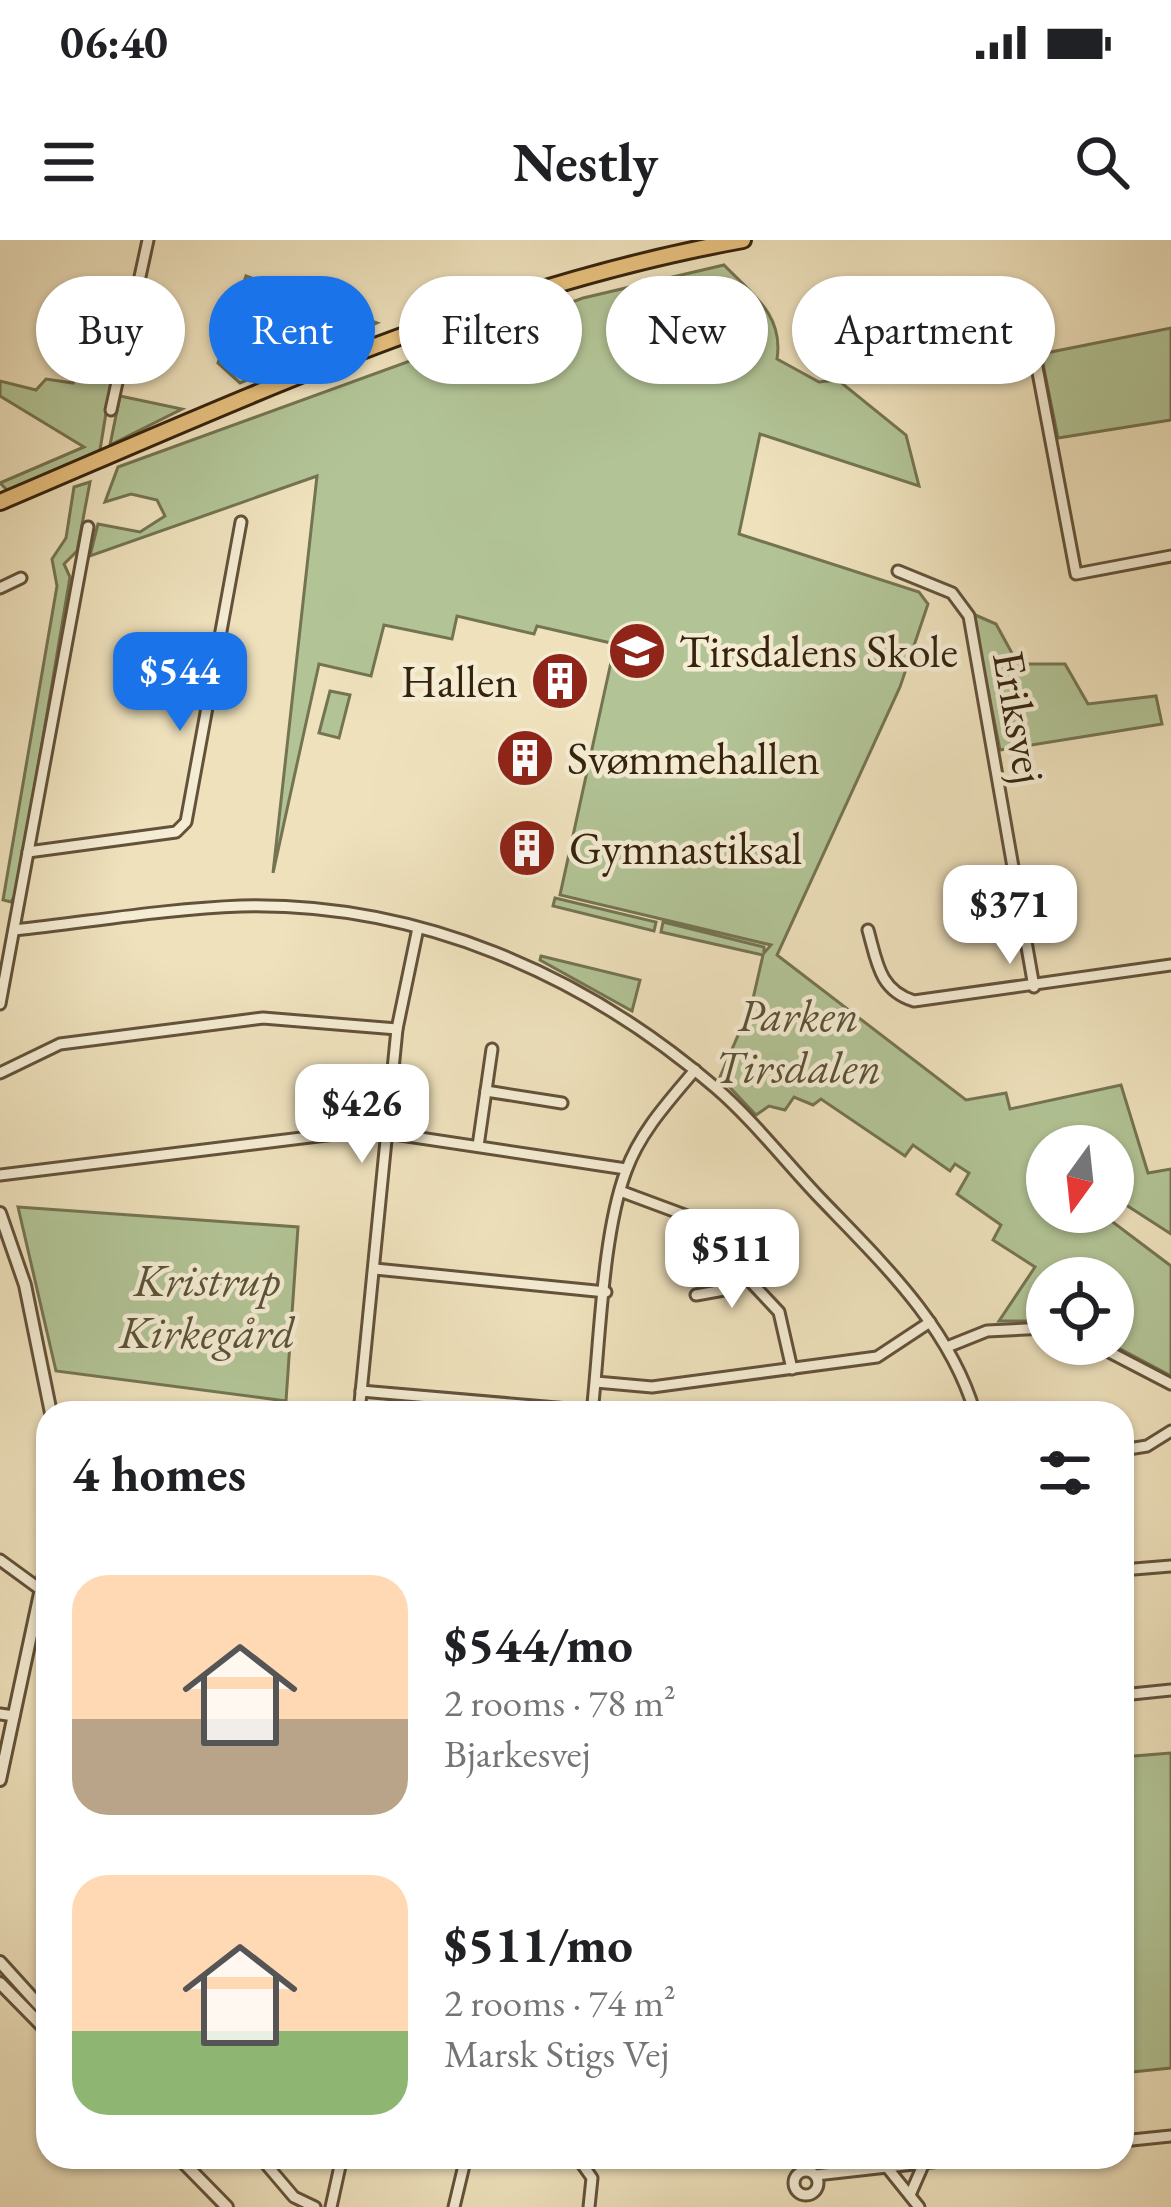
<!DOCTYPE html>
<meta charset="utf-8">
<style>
body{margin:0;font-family:"EB Garamond",serif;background:#f2f2f2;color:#202124;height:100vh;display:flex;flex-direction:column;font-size:45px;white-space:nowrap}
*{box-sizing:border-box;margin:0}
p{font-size:39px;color:#757577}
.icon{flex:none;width:66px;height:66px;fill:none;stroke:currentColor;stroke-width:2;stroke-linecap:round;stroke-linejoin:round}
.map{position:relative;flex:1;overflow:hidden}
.panel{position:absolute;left:36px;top:1161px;width:1098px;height:768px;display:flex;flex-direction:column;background:#fff;border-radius:36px;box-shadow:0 3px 9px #0004}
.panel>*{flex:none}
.hud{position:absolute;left:36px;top:36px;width:1101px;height:108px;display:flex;gap:24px}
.needle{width:78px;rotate:195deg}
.controls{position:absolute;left:1026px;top:885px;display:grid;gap:24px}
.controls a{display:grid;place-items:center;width:108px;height:108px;border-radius:50%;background:#fff;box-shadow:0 3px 9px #0004;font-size:60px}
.price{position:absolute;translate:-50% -102px;padding:0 27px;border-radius:24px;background:#fff;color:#222;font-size:39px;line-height:78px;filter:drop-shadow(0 3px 6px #0008)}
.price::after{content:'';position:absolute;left:50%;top:72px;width:36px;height:27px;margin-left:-18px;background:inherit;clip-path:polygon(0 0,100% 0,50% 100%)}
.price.current{background:#1a73e8;color:#fff}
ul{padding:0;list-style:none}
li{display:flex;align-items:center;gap:36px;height:300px;padding:0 36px}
li span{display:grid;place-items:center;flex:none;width:336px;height:240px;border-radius:36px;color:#555}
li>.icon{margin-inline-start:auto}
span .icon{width:144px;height:144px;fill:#fffc;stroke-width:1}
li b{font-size:51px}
h2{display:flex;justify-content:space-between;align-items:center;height:144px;padding:0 36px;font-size:51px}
.tag{padding:0 42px;border-radius:54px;background:#fff;box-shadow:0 3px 9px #0004;font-size:42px;line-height:108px}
.tag.current{background:#1a73e8;color:#fff}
.status{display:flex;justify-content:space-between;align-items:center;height:84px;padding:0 60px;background:#fff;direction:ltr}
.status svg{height:33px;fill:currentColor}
header{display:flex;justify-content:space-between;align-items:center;height:156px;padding:0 36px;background:#fff;font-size:54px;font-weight:700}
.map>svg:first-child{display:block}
.green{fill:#b2c496;stroke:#747452;stroke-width:3;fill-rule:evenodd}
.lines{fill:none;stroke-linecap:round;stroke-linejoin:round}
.minor-casing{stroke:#63523a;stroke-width:15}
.tertiary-casing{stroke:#63523a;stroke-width:16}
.trunk-casing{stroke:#35230e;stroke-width:20}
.minor{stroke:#f4ecd3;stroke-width:9}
.tertiary{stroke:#f4ecd3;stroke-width:10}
.trunk{stroke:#e7c07e;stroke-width:14}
.labels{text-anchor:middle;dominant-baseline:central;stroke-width:9;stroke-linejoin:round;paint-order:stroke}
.poi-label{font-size:45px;fill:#35230e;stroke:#f4ecd3;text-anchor:start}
.street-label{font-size:45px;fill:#35230e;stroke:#f4ecd3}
.park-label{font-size:45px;font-style:italic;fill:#5a5337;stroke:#f4ecd3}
</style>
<div class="status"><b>06:40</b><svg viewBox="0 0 49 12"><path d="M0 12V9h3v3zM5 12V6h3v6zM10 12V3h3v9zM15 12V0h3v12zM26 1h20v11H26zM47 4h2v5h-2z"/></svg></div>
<header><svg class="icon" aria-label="menu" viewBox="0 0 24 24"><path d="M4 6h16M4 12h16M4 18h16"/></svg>Nestly<svg class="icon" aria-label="search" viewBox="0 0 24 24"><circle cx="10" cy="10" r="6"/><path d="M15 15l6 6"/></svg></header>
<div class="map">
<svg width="1171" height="1967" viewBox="0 0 1171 1967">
<rect width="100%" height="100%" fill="#eee1bc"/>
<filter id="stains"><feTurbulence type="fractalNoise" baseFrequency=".00167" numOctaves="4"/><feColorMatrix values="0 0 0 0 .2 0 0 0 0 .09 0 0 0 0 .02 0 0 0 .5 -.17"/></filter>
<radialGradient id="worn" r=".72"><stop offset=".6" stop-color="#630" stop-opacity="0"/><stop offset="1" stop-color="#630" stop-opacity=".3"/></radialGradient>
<g class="green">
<path d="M724 25C752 54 784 75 777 119L819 142 838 140 906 195 919 246 760 194 739 294 919 352 928 364 900 447 777 715 966 860 1006 853 1010 869 1121 845 1148 933 1171 929V994L1123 963 1110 980 1171 1026V1136L1111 1104 1113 1038H1047V1081H999L1035 1027 993 1000 1001 985 957 954 969 933 955 924 950 931 913 905 905 916 821 859 813 865 794 857 785 870 769 866 756 875 720 837 752 763 763 715 661 692 663 682 764 707V713L771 705 560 655 615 404 537 386 534 394 457 376 452 399 384 385 371 436 319 424 273 633 317 236 90 316 98 284 140 292 165 276 157 260 131 254 105 262 118 227 583 58ZM1047 906H1113V972H1047Z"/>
<polygon points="246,36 377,83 240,143 218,123"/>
<polygon points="1171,88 1171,180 1058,198 1041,114"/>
<polygon points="85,120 113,130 100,210 9,252 0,243 84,207 0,156 0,141 36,150 46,139 73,143"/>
<polygon points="120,156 182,169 110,205"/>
<polygon points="90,242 77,311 64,324 70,337 17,652 11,662 3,660 57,346 52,319 66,298 74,247"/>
<polygon points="973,374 996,384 1018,424 1065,424 1088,464 1156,456 1162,484 1000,510"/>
<polygon points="330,451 350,455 339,498 319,493"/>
<polygon points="555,658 656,682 654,691 553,666"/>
<polygon points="541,716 640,740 632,771 540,720"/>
<polygon points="18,967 298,987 286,1161 56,1131"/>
<polygon points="1171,1513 1171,1828 1122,1833 1122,1517"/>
</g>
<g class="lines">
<g class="minor-casing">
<g id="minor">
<polyline points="1023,53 1076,334 1171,316"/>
<polyline points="929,101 1028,81"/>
<polyline points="111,170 148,0"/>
<polyline points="898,331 952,353 969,376 1034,747"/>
<polyline points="0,348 21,338"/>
<polyline points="28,612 176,592 186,582 241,282"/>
<path d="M14 690C89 682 166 669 241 666 418 662 584 734 716 848 752 879 783 919 816 954 878 1019 949 1084 975 1173"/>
<path d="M868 690C877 722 879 750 914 761L1171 725"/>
<polyline points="0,764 88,287"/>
<polyline points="0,833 60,804 263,778 397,789"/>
<polyline points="486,851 562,863"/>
<polyline points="478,906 492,809"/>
<polyline points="0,935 367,890 626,929"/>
<polyline points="620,951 690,977 779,1072 792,1129"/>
<polyline points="375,1029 606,1052"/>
<polyline points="696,1055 724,1050 743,1033"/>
<polyline points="1094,1104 1171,1144"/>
<polyline points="947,1107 987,1091 1047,1088"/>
<polyline points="596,1142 652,1147 877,1117 930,1082"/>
<polyline points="361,1151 592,1171"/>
<polyline points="359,1173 397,789 418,688"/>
<path d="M592 1173C600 1102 602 995 626 931 640 892 669 861 695 830"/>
<polyline points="1122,1210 1147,1206 1171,1191"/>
<polyline points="0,1320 48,1355"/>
<polyline points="1122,1330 1171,1326"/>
<polyline points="1122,1455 1171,1450"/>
<polyline points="0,1474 14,1476"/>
<polyline points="46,1737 48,1730"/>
<polyline points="1122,1901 1171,1896"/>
<polyline points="260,1917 294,1957 315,1967"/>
<polyline points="577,1917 592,1938 589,1967"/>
<polyline points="886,1926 919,1967"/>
<circle cx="806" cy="1943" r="12"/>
<polyline points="816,1935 976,1917"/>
<polyline points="910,1955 924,1923"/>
<polyline points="331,1967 342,1917"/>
<polyline points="454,1967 466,1917"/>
</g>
</g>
<g class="tertiary-casing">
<g id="tertiary">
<polyline points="0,973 25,1045 51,1173"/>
<polyline points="0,1540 48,1316"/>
<polyline points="0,1722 48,1775"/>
<polyline points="0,1743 48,1792"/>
<polyline points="178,1917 227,1967"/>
</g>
</g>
<g class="trunk-casing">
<path id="trunk" d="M0 262C243 159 482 47 743 0"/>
</g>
<use href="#minor" class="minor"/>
<use href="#tertiary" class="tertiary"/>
<use href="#trunk" class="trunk"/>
</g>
<defs>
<g id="school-disc" transform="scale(3)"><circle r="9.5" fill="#8f2418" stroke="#f4ecd3"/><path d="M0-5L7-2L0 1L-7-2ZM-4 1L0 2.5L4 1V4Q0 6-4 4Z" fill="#fff"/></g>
<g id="building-disc" transform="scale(3)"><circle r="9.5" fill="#8f2418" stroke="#f4ecd3"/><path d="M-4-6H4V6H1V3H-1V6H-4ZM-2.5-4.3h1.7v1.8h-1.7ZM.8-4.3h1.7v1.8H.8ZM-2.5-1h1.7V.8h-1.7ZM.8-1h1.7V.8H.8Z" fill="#fff"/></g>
</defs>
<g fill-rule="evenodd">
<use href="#school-disc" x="637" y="411"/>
<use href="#building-disc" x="560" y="441"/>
<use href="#building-disc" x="525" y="518"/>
<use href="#building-disc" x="527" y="608"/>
</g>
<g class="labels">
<g class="poi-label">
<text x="679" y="411">Tirsdalens Skole</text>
<text x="518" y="441" text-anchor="end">Hallen</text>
<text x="567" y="518">Svømmehallen</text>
<text x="569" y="608">Gymnastiksal</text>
</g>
<g class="street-label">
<text transform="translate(1020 477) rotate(80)">Eriksvej</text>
</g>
<g class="park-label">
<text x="798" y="775">Parken<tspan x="798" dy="52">Tirsdalen</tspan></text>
<text x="207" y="1040">Kristrup<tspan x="207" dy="52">Kirkegård</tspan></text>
</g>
</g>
<rect width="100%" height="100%" filter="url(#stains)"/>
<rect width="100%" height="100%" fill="url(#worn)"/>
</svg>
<div class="controls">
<a><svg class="needle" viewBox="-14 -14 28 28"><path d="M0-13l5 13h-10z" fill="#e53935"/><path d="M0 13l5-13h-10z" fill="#757577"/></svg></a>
<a><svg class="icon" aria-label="locate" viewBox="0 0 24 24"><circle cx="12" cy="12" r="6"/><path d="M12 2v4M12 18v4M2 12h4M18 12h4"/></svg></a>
</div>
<b class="price current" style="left:180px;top:494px">$544</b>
<b class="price" style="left:1010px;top:727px">$371</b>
<b class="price" style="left:362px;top:926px">$426</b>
<b class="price" style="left:732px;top:1071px">$511</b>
<div class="hud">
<a class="tag">Buy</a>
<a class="tag current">Rent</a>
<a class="tag">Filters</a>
<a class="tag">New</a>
<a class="tag">Apartment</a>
</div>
<section class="panel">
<h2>4 homes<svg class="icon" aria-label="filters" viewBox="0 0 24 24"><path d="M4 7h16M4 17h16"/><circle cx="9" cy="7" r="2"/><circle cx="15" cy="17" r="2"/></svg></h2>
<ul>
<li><span style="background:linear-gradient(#ffd9b3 60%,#b9a48a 0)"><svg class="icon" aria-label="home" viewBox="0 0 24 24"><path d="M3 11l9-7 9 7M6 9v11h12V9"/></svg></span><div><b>$544/mo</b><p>2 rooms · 78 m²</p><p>Bjarkesvej</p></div></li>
<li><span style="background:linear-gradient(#ffd9b3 65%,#8fb573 0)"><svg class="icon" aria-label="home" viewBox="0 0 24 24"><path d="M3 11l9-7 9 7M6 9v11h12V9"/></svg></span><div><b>$511/mo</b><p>2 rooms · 74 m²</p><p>Marsk Stigs Vej</p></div></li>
</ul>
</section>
</div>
